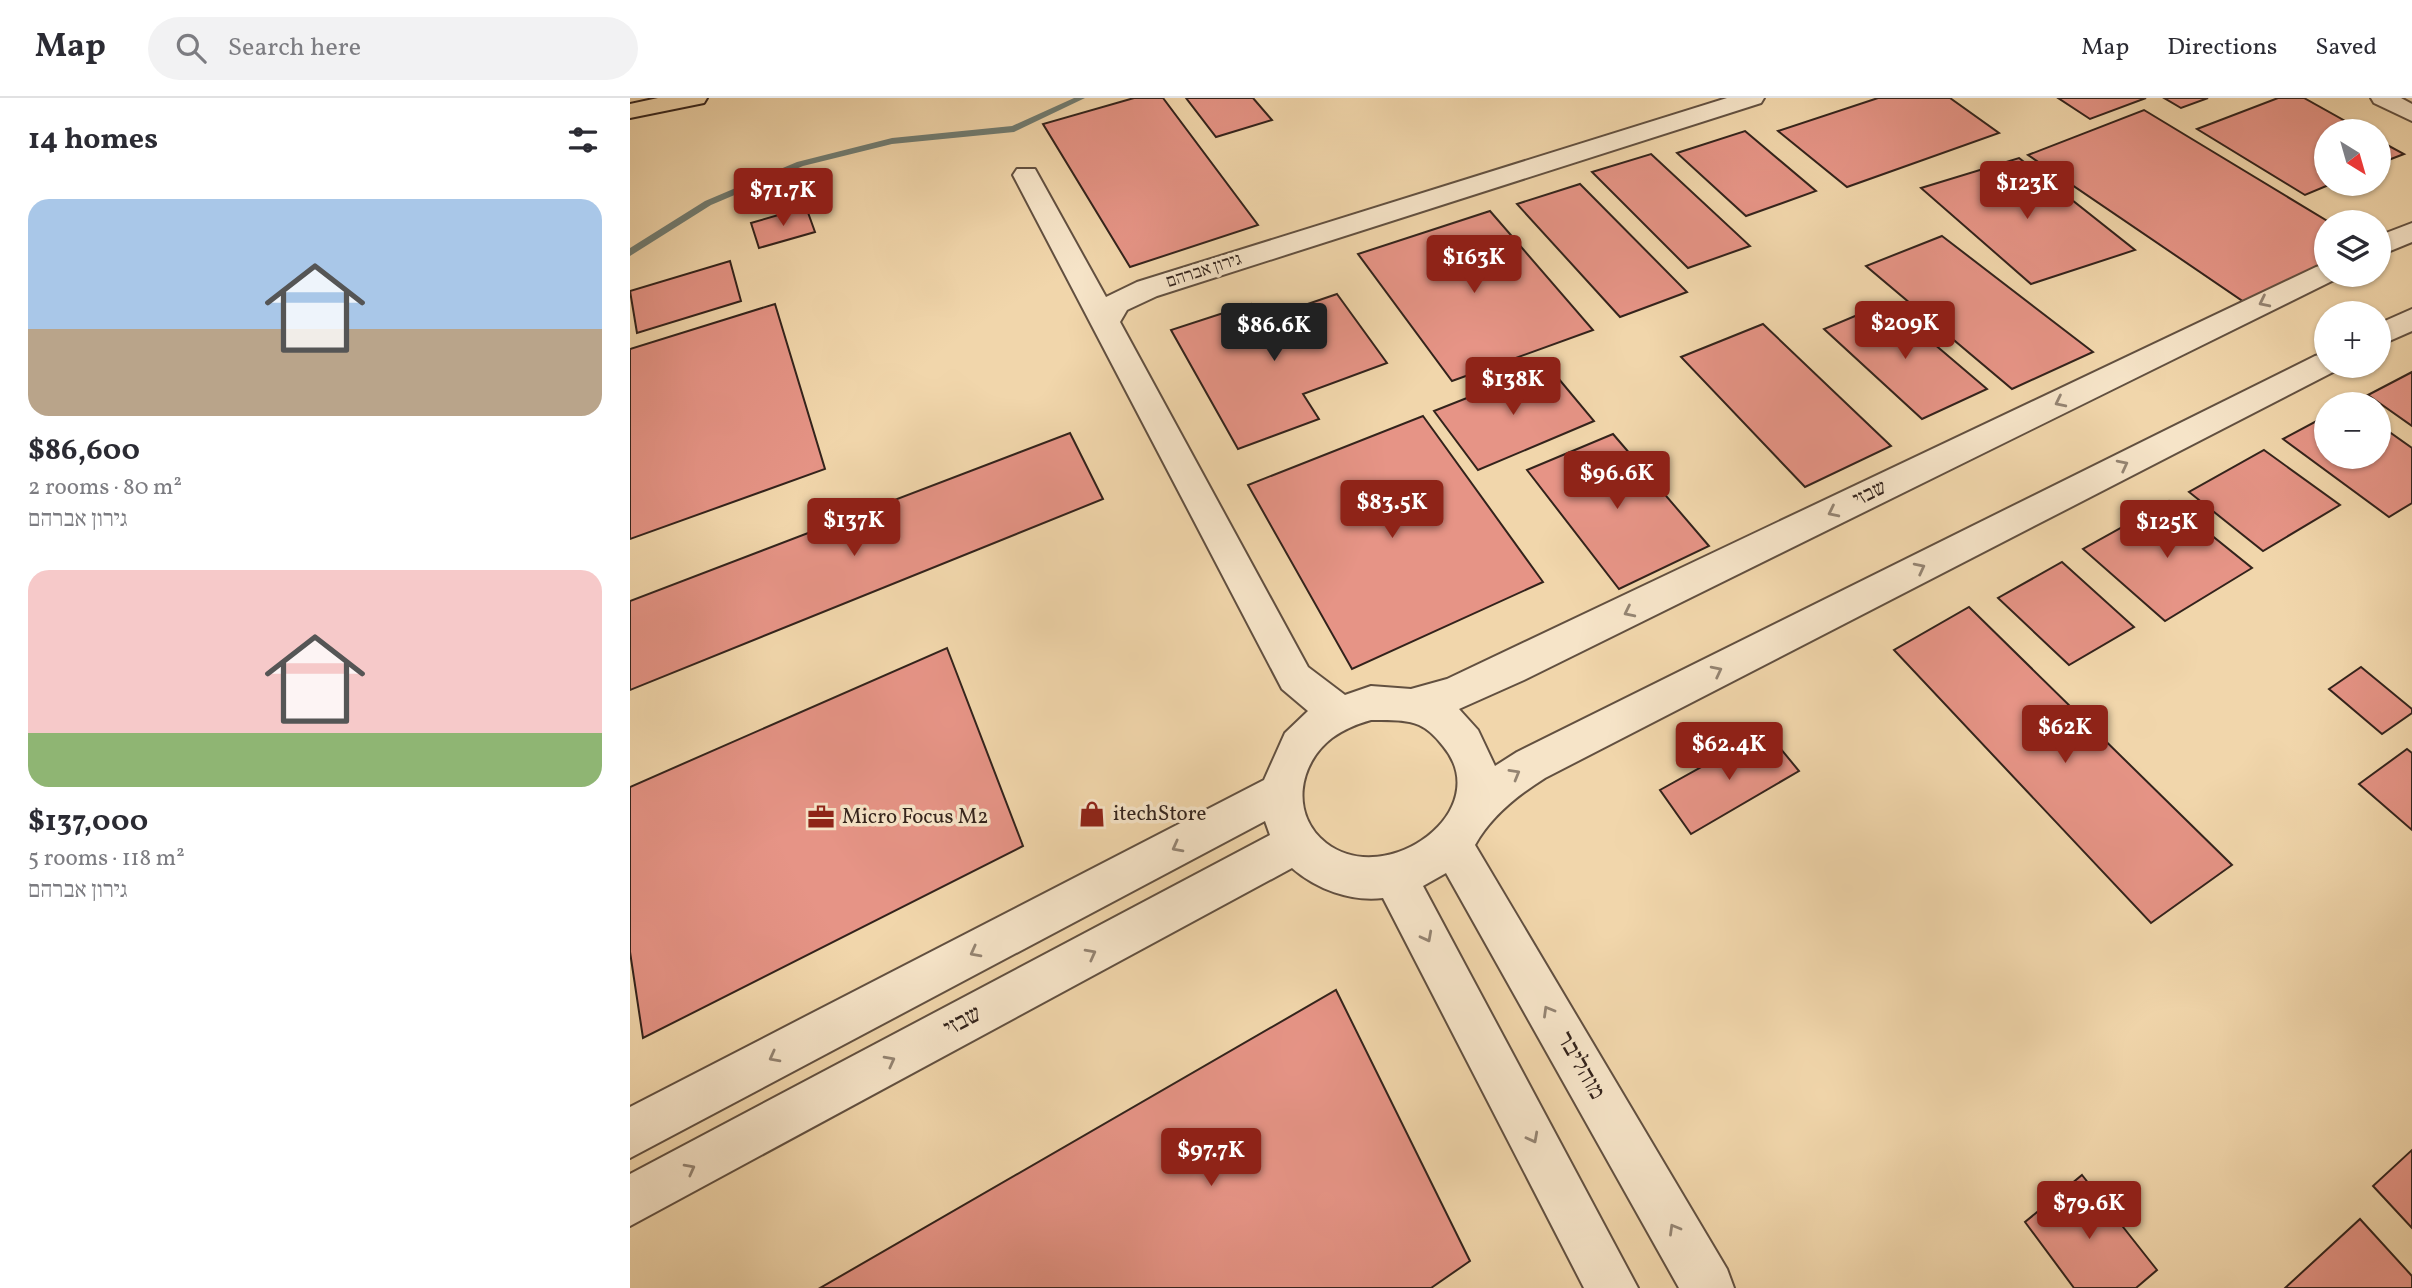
<!DOCTYPE html>
<meta charset="utf-8">
<style>
body{margin:0;font-family:Vollkorn,"Frank Ruhl Libre",serif;background:#f2f2f3;color:#2b2b33;height:100vh;display:flex;flex-direction:column;font-size:26px;white-space:nowrap}
*{box-sizing:border-box;margin:0}
p{font-size:23px;color:#7c7c81}
.icon{flex:none;width:38px;height:38px;fill:none;stroke:currentColor;stroke-width:2;stroke-linecap:round;stroke-linejoin:round}
.map{position:relative;flex:1;overflow:hidden}
.details{display:flex;flex-direction:column;background:#fff;width:630px}
.details>*{flex:none}
.needle{width:46px;rotate:143deg}
.fabs{position:absolute;left:1684px;top:21px;display:grid;gap:14px}
.fabs a{display:grid;place-items:center;width:77px;height:77px;border-radius:50%;background:#fff;box-shadow:0 2px 5px #0004;font-size:35px}
.price{position:absolute;translate:-50% -60px;padding:0 16px;border-radius:7px;background:#8f2418;color:#fff;font-size:23px;line-height:46px;filter:drop-shadow(0 2px 4px #0008)}
.price::after{content:'';position:absolute;left:50%;top:42px;width:21px;height:16px;margin-left:-10px;background:inherit;clip-path:polygon(0 0,100% 0,50% 100%)}
.price.on{background:#222;color:#fff}
ul{padding:0;list-style:none}
li{display:grid;align-content:center;gap:14px;height:371px;padding:0 28px}
li span{display:grid;place-items:center;height:217px;border-radius:21px;color:#555}
li>.icon{margin-inline-start:auto}
span .icon{width:126px;height:126px;fill:#fffc;stroke-width:1}
li b{font-size:30px}
h2{display:flex;justify-content:space-between;align-items:center;height:84px;padding:0 28px;font-size:30px}
header{display:flex;align-items:center;gap:42px;box-sizing:border-box;height:98px;padding:0 35px;background:#fff;border-bottom:2px solid #e1e1e2}
header strong{font-size:33px}
nav{display:flex;gap:38px;margin-inline-start:auto;font-size:24px}
.search{width:490px;height:63px;background:#f2f2f3;display:flex;align-items:center;gap:18px;box-sizing:border-box;padding:0 24px;border-radius:38px;color:#7c7c81;font-size:26px}
main{display:flex;flex:1;min-height:0}
.map>svg:first-child{display:block}
.lines{fill:none;stroke-linecap:round;stroke-linejoin:round}
.stream{fill:#717d73;fill-rule:evenodd}
.building{fill:#e69486;stroke:#33231c;stroke-width:2}
.minor-casing{stroke:#625040;stroke-width:4}
.major-casing{stroke:#33231c;stroke-width:4}
.minor{fill:#f6e4c8;fill-rule:evenodd}
.major{fill:#f1d6ab;fill-rule:evenodd}
.oneway{stroke:#948472}
.labels{text-anchor:middle;dominant-baseline:central;stroke-width:7;stroke-linejoin:round;paint-order:stroke}
.far-street-label{font-size:18px;fill:#33231c;stroke:#f6e4c8}
.street-label{font-size:21px;fill:#33231c;stroke:#f6e4c8}
.poi-label{font-size:21px;fill:#33231c;stroke:#f6e4c8;text-anchor:start}
.near-street-label{font-size:24px;fill:#33231c;stroke:#f6e4c8}
</style>
<header>
<strong>Map</strong>
<div class="search"><svg class="icon" aria-label="search" viewBox="0 0 24 24"><circle cx="10" cy="10" r="6"/><path d="M15 15l6 6"/></svg>Search here</div>
<nav><a>Map</a><a>Directions</a><a>Saved</a></nav>
</header>
<main>
<section class="details">
<h2>14 homes<svg class="icon" aria-label="filters" viewBox="0 0 24 24"><path d="M4 7h16M4 17h16"/><circle cx="9" cy="7" r="2"/><circle cx="15" cy="17" r="2"/></svg></h2>
<ul>
<li><span style="background:linear-gradient(#a9c7e8 60%,#b9a48a 0)"><svg class="icon" aria-label="home" viewBox="0 0 24 24"><path d="M3 11l9-7 9 7M6 9v11h12V9"/></svg></span><div><b>$86,600</b><p>2 rooms · 80 m²</p><p>גירון אברהם</p></div></li>
<li><span style="background:linear-gradient(#f6c9c9 75%,#8fb573 0)"><svg class="icon" aria-label="home" viewBox="0 0 24 24"><path d="M3 11l9-7 9 7M6 9v11h12V9"/></svg></span><div><b>$137,000</b><p>5 rooms · 118 m²</p><p>גירון אברהם</p></div></li>
</ul>
</section>
<div class="map">
<svg width="1782" height="1190" viewBox="0 0 1782 1190">
<rect width="100%" height="100%" fill="#f1d6ab"/>
<filter id="stains"><feTurbulence type="fractalNoise" baseFrequency=".00286" numOctaves="4"/><feColorMatrix values="0 0 0 0 .2 0 0 0 0 .09 0 0 0 0 .02 0 0 0 .5 -.17"/></filter>
<radialGradient id="worn" r=".72"><stop offset=".6" stop-color="#630" stop-opacity="0"/><stop offset="1" stop-color="#630" stop-opacity=".3"/></radialGradient>
<g class="lines">
<polygon class="stream" points="444,0 455,0 384,34 262,46 173,68 81,107 0,158 0,150 75,103 167,64 262,40 382,28"/>
</g>
<g class="building">
<polygon points="504,0 533,0 628,127 500,169 413,26"/>
<polygon points="556,0 623,0 642,22 586,39"/>
<polygon points="1248,0 1320,0 1369,35 1217,89 1148,33"/>
<polygon points="1428,0 1516,0 1460,21"/>
<polygon points="1534,0 1578,0 1551,10"/>
<polygon points="1648,0 1674,0 1733,33 1696,33 1696,86 1701,86 1675,97 1567,31"/>
<polygon points="1514,12 1699,124 1696,124 1696,168 1617,206 1398,57"/>
<polygon points="1115,33 1186,93 1116,118 1047,55"/>
<polygon points="1748,42 1774,56 1748,66"/>
<polygon points="1021,56 1120,148 1058,170 962,74"/>
<polygon points="1389,60 1505,152 1401,186 1291,90"/>
<polygon points="950,86 1057,194 990,219 887,106"/>
<polygon points="176,109 185,134 129,150 121,125"/>
<polygon points="860,113 963,232 822,283 728,156"/>
<polygon points="1312,138 1463,254 1382,291 1236,168"/>
<polygon points="100,163 111,203 7,235 0,193"/>
<polygon points="707,196 757,265 673,296 689,321 608,351 541,232 621,206 631,222"/>
<polygon points="1256,205 1357,291 1292,321 1194,231"/>
<polygon points="145,206 195,371 0,441 0,251"/>
<polygon points="1133,226 1261,348 1175,389 1051,259"/>
<polygon points="918,268 964,323 848,372 804,313"/>
<polygon points="1782,274 1782,328 1738,297"/>
<polygon points="793,318 913,484 722,571 618,387"/>
<polygon points="1696,318 1696,359 1748,359 1748,326 1782,350 1782,405 1759,419 1653,341"/>
<polygon points="440,335 473,401 0,592 0,503"/>
<polygon points="983,336 1079,448 989,491 897,372"/>
<polygon points="1634,352 1710,407 1633,453 1559,394"/>
<polygon points="1539,403 1622,470 1535,523 1453,451"/>
<polygon points="1432,464 1504,529 1439,567 1368,500"/>
<polygon points="1339,509 1602,767 1521,825 1264,552"/>
<polygon points="317,550 393,748 13,940 0,854 0,689"/>
<polygon points="1731,569 1782,611 1782,615 1752,636 1699,591"/>
<polygon points="1136,633 1169,673 1061,736 1030,692"/>
<polygon points="1777,651 1782,655 1782,732 1729,686"/>
<polygon points="706,892 840,1163 801,1190 190,1190"/>
<polygon points="1782,1052 1782,1130 1743,1088"/>
<polygon points="1452,1077 1527,1172 1506,1190 1444,1190 1395,1124"/>
<polygon points="1730,1121 1782,1178 1782,1190 1655,1190"/>
</g>
<g class="lines">
<g class="minor-casing">
<g id="minor">
<path d="M1097 0H1134L1131 5 527 198 497 212 490 224 678 569 715 597 741 588 781 591 817 581 1686 169 1696 166V177H1709L1706 181 894 582 829 611 848 632 865 668 887 654 1685 258 1696 255V268H1710L1707 272 915 680C888 697 861 718 845 747L1097 1171 1104 1190H1049L816 775 793 788 1008 1190H954L753 800C721 804 686 791 662 770L0 1128V1076L640 737 635 723 0 1060V1009L634 682 655 635 678 613 652 591 383 77 387 71H405L476 199 507 184ZM741 622C756 622 775 621 789 627 798 631 807 640 813 648 867 712 757 792 696 745 660 717 668 666 702 640 714 631 727 626 741 622Z"/>
<polygon points="1741,0 1771,0 1782,6 1782,23 1744,5"/>
<polygon points="1782,125 1782,144 1748,158 1748,138"/>
<polygon points="1782,211 1782,233 1748,248 1748,226"/>
</g>
</g>
<g class="major-casing">
<polygon id="major" points="28,0 77,0 74,5 0,20 0,6"/>
</g>
<use href="#minor" class="minor"/>
<use href="#major" class="major"/>
</g>
<defs><path id="oneway-chevron" d="M-2-3.5L2.5 0L-2 3.5" fill="none" stroke-width="1.6" stroke-linecap="round" stroke-linejoin="round" transform="scale(1.75)"/></defs>
<g class="oneway">
<use href="#oneway-chevron" transform="translate(1634 204) rotate(154)"/>
<use href="#oneway-chevron" transform="translate(1430 304) rotate(154)"/>
<use href="#oneway-chevron" transform="translate(1493 367) rotate(-27)"/>
<use href="#oneway-chevron" transform="translate(1203 414) rotate(154)"/>
<use href="#oneway-chevron" transform="translate(1290 470) rotate(-27)"/>
<use href="#oneway-chevron" transform="translate(999 514) rotate(154)"/>
<use href="#oneway-chevron" transform="translate(1087 573) rotate(-27)"/>
<use href="#oneway-chevron" transform="translate(885 676) rotate(-30)"/>
<use href="#oneway-chevron" transform="translate(547 749) rotate(152)"/>
<use href="#oneway-chevron" transform="translate(797 839) rotate(62)"/>
<use href="#oneway-chevron" transform="translate(345 854) rotate(152)"/>
<use href="#oneway-chevron" transform="translate(461 856) rotate(-28)"/>
<use href="#oneway-chevron" transform="translate(918 913) rotate(-120)"/>
<use href="#oneway-chevron" transform="translate(144 959) rotate(152)"/>
<use href="#oneway-chevron" transform="translate(260 963) rotate(-28)"/>
<use href="#oneway-chevron" transform="translate(903 1040) rotate(62)"/>
<use href="#oneway-chevron" transform="translate(60 1071) rotate(-28)"/>
<use href="#oneway-chevron" transform="translate(1044 1131) rotate(-120)"/>
</g>
<defs>
<g id="shop-bare" transform="scale(2.1)"><path d="M-5-2.5h2.3a2.7 3.5 0 0 1 5.4 0H5L5.5 6h-11ZM-1.5-2.5h3a1.5 2.3 0 0 0-3 0Z" fill="#8f2418" stroke="#f6e4c8" stroke-width="2.5" paint-order="stroke"/></g>
<g id="office-bare" transform="scale(2.1)"><path d="M-6-3h4V-5.5h4V-3h4V5H-6ZM-1-4.5V-3h2v-1.5ZM-6 0V1H6V0Z" fill="#8f2418" stroke="#f6e4c8" stroke-width="2.5" paint-order="stroke"/></g>
</defs>
<g fill-rule="evenodd">
<use href="#shop-bare" x="462" y="716"/>
<use href="#office-bare" x="191" y="719"/>
</g>
<g class="labels">
<g class="far-street-label">
<text transform="translate(574 173) rotate(-18)">גירון אברהם</text>
</g>
<g class="street-label">
<text transform="translate(1240 396) rotate(-26)">שבזי</text>
</g>
<g class="poi-label">
<text x="483" y="716">itechStore</text>
<text x="212" y="719">Micro Focus M2</text>
</g>
<g class="near-street-label">
<text transform="translate(333 924) rotate(-28)">שבזי</text>
<text transform="translate(950 968) rotate(60)">מוהליבר</text>
</g>
</g>
<rect width="100%" height="100%" filter="url(#stains)"/>
<rect width="100%" height="100%" fill="url(#worn)"/>
</svg>
<div class="fabs">
<a><svg class="needle" viewBox="-14 -14 28 28"><path d="M0-13l5 13h-10z" fill="#e53935"/><path d="M0 13l5-13h-10z" fill="#7c7c81"/></svg></a>
<a><svg class="icon" aria-label="layers" viewBox="0 0 24 24"><path d="M12 4l9 5-9 5-9-5zM3 14l9 5 9-5"/></svg></a>
<a>+</a>
<a>−</a>
</div>
<b class="price" style="left:1397px;top:123px">$123K</b>
<b class="price" style="left:153px;top:130px">$71.7K</b>
<b class="price" style="left:844px;top:197px">$163K</b>
<b class="price" style="left:1275px;top:263px">$209K</b>
<b class="price on" style="left:644px;top:265px">$86.6K</b>
<b class="price" style="left:883px;top:319px">$138K</b>
<b class="price" style="left:987px;top:413px">$96.6K</b>
<b class="price" style="left:762px;top:442px">$83.5K</b>
<b class="price" style="left:224px;top:460px">$137K</b>
<b class="price" style="left:1537px;top:462px">$125K</b>
<b class="price" style="left:1435px;top:667px">$62K</b>
<b class="price" style="left:1099px;top:684px">$62.4K</b>
<b class="price" style="left:581px;top:1090px">$97.7K</b>
<b class="price" style="left:1459px;top:1143px">$79.6K</b>
</div>
</main>
